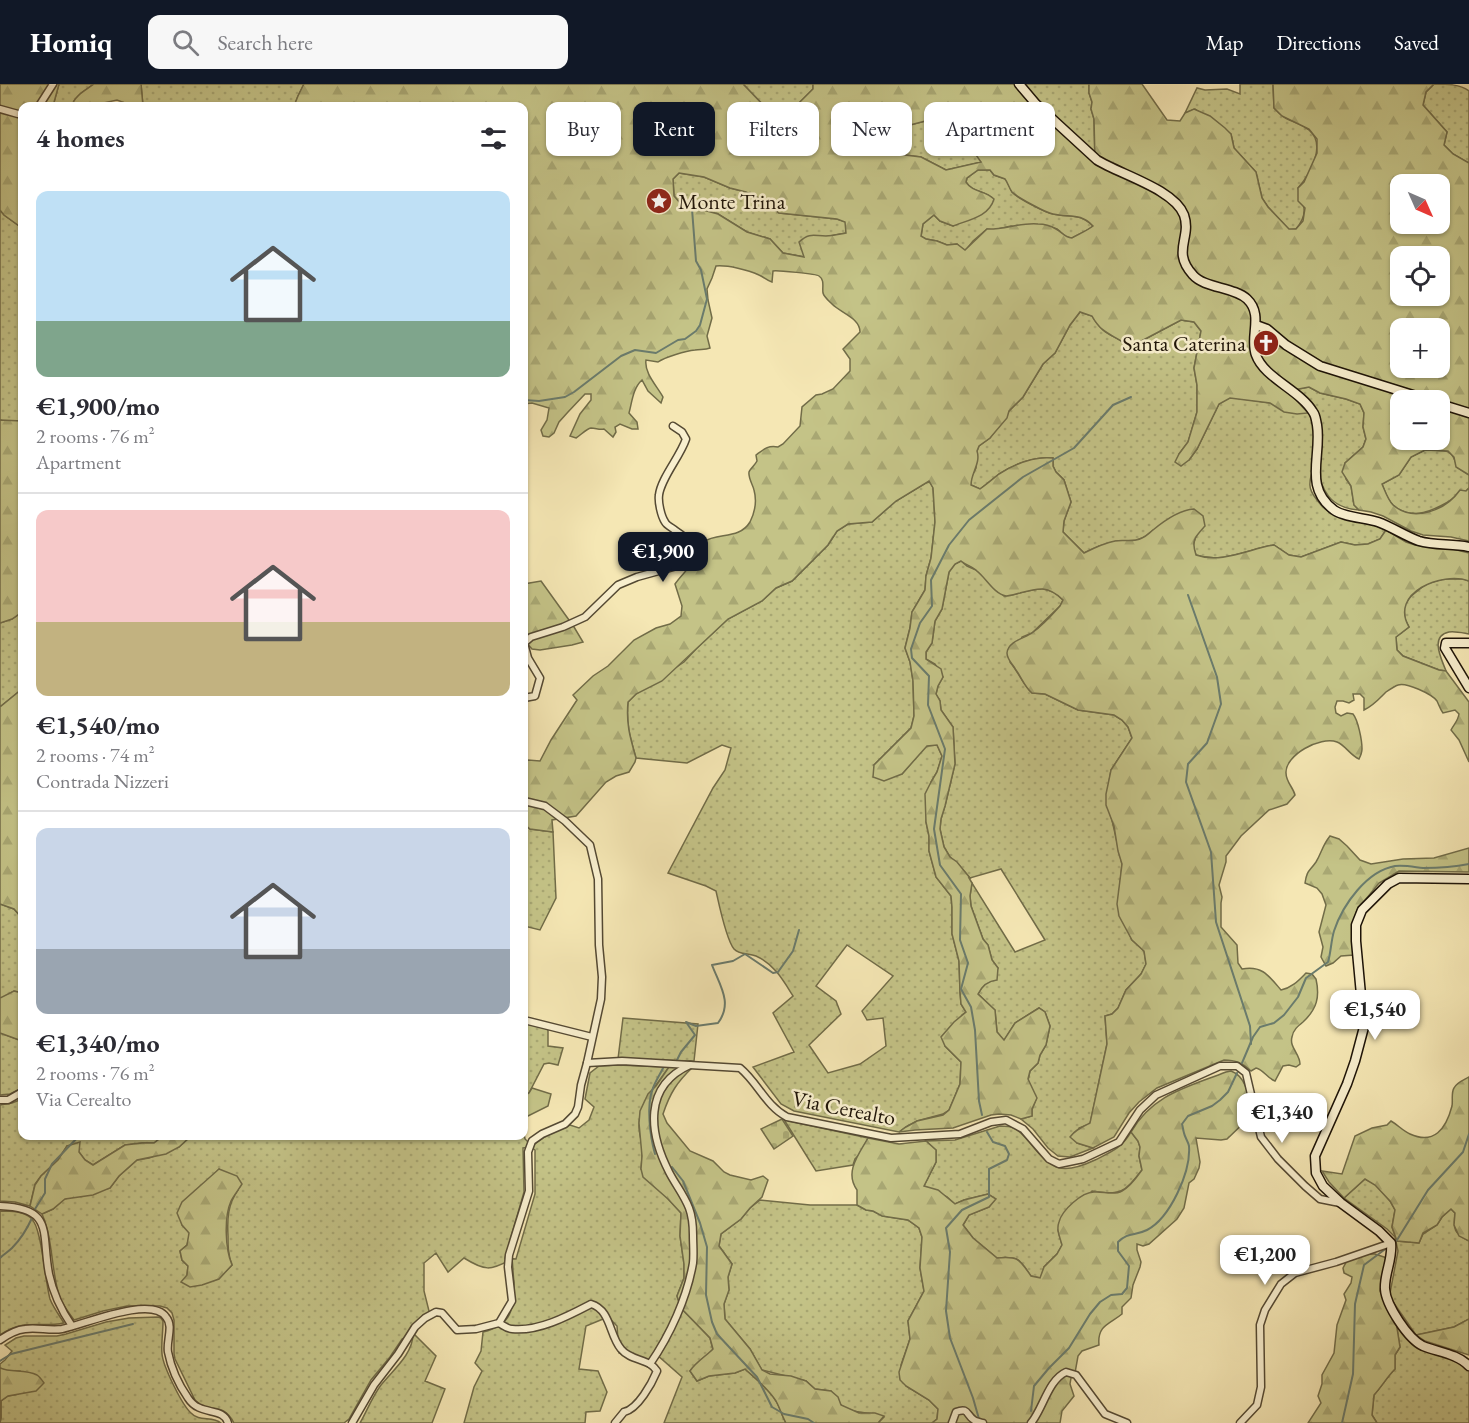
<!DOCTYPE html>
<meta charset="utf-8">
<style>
body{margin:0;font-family:"EB Garamond",serif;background:#f7f7f7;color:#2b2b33;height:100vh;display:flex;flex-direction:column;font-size:22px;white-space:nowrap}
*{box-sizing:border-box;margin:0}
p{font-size:20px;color:#7c7c81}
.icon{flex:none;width:33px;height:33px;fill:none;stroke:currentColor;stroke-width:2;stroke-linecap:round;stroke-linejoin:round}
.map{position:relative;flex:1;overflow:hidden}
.sheet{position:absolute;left:18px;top:18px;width:510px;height:1038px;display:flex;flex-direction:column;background:#fff;border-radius:12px;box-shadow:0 2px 4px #0004}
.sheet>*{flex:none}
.hud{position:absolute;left:546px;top:18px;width:570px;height:54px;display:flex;gap:12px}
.needle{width:39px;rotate:135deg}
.buttons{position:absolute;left:1390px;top:90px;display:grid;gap:12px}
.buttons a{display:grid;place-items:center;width:60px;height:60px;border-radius:12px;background:#fff;box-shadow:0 2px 4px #0004;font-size:30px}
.price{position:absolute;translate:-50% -51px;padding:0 14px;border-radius:12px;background:#fff;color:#222;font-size:20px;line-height:39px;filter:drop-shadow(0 2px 3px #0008)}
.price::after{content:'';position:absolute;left:50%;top:36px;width:18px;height:14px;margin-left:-9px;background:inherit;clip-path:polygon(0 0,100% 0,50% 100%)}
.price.selected{background:#111827;color:#fff}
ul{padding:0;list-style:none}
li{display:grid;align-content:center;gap:12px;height:318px;padding:0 18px}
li+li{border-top:2px solid #e1e1e2}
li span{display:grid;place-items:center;height:186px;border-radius:12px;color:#555}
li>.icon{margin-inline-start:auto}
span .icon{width:108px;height:108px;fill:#fffc;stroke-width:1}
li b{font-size:26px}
h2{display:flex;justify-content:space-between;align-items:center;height:72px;padding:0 18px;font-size:26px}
.chip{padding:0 21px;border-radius:12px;background:#fff;box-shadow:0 2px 4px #0004;font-size:21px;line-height:54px}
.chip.selected{background:#111827;color:#fff}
header{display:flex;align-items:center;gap:36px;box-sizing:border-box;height:84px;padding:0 30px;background:#111827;color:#fff}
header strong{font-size:28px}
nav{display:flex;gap:33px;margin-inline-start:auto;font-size:21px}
.search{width:420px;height:54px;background:#f7f7f7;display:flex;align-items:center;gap:15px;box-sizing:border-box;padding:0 21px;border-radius:12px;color:#7c7c81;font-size:22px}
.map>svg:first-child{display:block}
.grass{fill:url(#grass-dots);stroke:#716c48;stroke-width:1.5;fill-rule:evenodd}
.forest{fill:url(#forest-firs);stroke:#716c48;stroke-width:1.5;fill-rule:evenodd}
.cemetery{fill:url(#cemetery-stones);stroke:#716c48;stroke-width:1.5}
.pitch{fill:#c4c387;stroke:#716c48;stroke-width:1.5}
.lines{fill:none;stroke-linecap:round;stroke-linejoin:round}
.stream{stroke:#6a7b6c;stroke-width:2}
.street-casing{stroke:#544933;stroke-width:9}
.secondary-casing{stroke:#1e1408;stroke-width:11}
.street{stroke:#f8efce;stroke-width:6}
.secondary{stroke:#f8efce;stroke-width:8}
.labels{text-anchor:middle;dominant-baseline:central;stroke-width:5;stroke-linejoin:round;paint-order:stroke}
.poi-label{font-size:22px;fill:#1e1408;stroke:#f8efce;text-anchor:start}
.street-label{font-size:22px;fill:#1e1408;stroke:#f8efce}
</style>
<header>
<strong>Homiq</strong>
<div class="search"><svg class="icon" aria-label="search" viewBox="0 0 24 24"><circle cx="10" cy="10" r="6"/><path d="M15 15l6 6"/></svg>Search here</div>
<nav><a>Map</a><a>Directions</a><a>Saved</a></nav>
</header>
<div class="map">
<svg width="1469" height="1339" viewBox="0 0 1469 1339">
<defs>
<pattern id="grass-dots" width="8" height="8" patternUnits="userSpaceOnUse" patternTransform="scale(1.5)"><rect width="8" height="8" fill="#c4c387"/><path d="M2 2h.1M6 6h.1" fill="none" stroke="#a8a773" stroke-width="1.8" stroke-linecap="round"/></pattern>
<pattern id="forest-firs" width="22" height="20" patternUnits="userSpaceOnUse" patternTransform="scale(1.5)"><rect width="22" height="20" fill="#c4c387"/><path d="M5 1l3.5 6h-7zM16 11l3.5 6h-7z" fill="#a8a773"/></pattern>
<pattern id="cemetery-stones" width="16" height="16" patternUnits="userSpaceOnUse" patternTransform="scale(1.5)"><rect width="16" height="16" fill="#c4c387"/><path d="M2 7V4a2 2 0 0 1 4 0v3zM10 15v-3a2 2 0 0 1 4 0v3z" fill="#a8a773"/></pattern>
</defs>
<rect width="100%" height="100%" fill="#f5e7b4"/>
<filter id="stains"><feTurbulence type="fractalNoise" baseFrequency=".00333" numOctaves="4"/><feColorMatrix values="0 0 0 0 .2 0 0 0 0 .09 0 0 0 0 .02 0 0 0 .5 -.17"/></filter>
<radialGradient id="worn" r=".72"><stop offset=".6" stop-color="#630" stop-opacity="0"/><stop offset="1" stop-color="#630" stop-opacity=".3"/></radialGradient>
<g class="grass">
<path d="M59 0H94C86 6 74 12 72 22H53Z"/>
<polygon points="141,0 304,0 298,12 294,22 143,22"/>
<polygon points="743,0 813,0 813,5 793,25 779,32 767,25"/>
<polygon points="1016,0 1089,0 1089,9 1092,18 1091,25 1094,35 1095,78"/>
<path d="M1240 0H1273L1274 24C1277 27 1280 31 1284 33 1292 38 1302 40 1309 46 1327 61 1310 90 1298 104 1304 121 1309 130 1296 145L1289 146 1268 123 1262 114 1256 88 1234 64 1231 50 1195 25 1185 29 1197 4 1205 6 1227 5 1240 10Z"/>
<path d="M1434 0C1447 0 1460 0 1469 7V79L1453 70 1444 61 1447 48 1423 21 1426 8Z"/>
<polygon points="948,31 982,78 946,86 921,73 897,70 878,61 891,46"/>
<path d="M978 86H990L994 91 1006 95C1008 99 1010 104 1012 108 1017 114 1046 129 1053 130 1069 134 1079 128 1093 142 1087 147 1079 150 1072 154L1066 153 1057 145 1051 143 1022 141 1017 143 1011 142 993 146 987 145 973 157 965 167 957 160 947 161 937 157 926 155 921 153 923 140 934 131 940 137 953 142 964 137 993 115C985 106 972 109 966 98L967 94Z"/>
<polygon points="679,89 704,93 730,104 746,108 761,115 779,129 837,135 846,138 846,149 824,153 805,173 783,169 770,155 747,148 718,130 681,120 674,112 673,95"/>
<polygon points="0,126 4,131 22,144 22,337 3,337 0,336"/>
<path d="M1080 228 1092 232C1103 252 1114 250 1130 263L1181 236 1194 238 1201 247 1194 284 1197 301V328L1188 358 1179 370 1189 376 1197 365 1219 320 1230 313 1270 319 1288 307 1309 303 1320 309 1346 315 1360 320 1364 329 1363 343 1366 355 1363 363 1345 379 1346 395 1351 402 1354 421 1359 426C1328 424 1323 406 1315 380 1313 386 1310 392 1310 399 1309 405 1313 411 1317 416 1337 443 1359 432 1386 446L1380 455 1368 460 1355 461 1341 458 1301 473 1289 471 1274 461C1249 465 1221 480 1196 471L1193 462 1196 452 1153 446 1145 453 1132 458 1117 457 1099 462 1084 469 1063 448 1064 437 1071 418 1064 396 1056 388 1053 382V374C1035 372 1014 380 999 390 992 395 987 400 980 405L971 401V394L976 384 977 367 979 362 990 354 1009 327 1023 313 1043 280 1055 269 1070 241Z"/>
<path d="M1425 366C1443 367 1452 362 1457 383L1469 391V404C1465 409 1459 411 1453 415 1435 426 1412 438 1393 421 1387 416 1385 407 1382 400L1399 391 1411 373Z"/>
<path d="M929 397 933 403 935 438 931 474 926 492 925 506 912 528 910 544 905 564 910 578 913 597 914 632 911 644 874 681 902 690 926 662 937 661 942 672 937 688 931 698 926 738 929 752V767L936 793 951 812 952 823V850L959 877 960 908 961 920 966 928 962 931 945 962 961 978 960 1000 949 1026 943 1030 917 1037 906 1043 899 1048 794 1027 781 1020 753 983 794 968 773 929 793 912C783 896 774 880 756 872 749 869 739 871 734 865 726 855 719 820 716 807L706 802 668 789 713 704 725 686 731 664 722 661 687 679 636 674C630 653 626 640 628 618L636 610 684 578 697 564 728 535 762 517 776 504 792 497 828 461 837 447 848 440 872 438 896 417ZM847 861 893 892 862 927 867 936 883 934 886 962 860 980 828 989 809 961 841 930 836 917 816 902Z"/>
<path d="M961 477 967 482 976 486 1004 512C1028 510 1043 495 1063 516L1060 522 1032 549 1022 553 1010 578C1019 589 1022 599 1032 609L1045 610 1078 626 1114 631 1122 636 1128 643 1132 654 1111 686 1109 698 1111 732 1122 780 1118 820 1132 856 1144 867 1146 880 1141 890 1126 906 1118 924 1112 930 1105 932 1107 960 1090 1040 1079 1044 1077 1059 1093 1064 1070 1073 1058 1072 1048 1064 1033 1045 1021 1035 1032 1032V1026L1036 1015 1028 996 1030 987 1038 979 1040 971 1046 961 1050 942 1045 928 1039 924 1015 939 1004 957 997 948 995 926 978 910 984 900 991 897 998 884 992 876 988 861 983 855 971 822 970 812 972 799 1015 868 1045 856 1001 785 970 794 957 779 950 773 944 763 940 745 941 735 945 722 955 680 953 643 941 626 940 617 936 610 938 602 943 593 935 580 926 575V568L932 559 935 537 942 525 949 488 955 480Z"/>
<path d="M1443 495H1464L1469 497V550C1463 549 1455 547 1449 548 1429 552 1442 576 1446 587L1439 586 1403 572 1397 566 1396 553 1409 543 1405 535 1404 522 1410 513 1426 500Z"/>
<polygon points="22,528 22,605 0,623 0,539 12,535"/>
<polygon points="524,740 530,745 553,748 556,814 540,846 524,842"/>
<polygon points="0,820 14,825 22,834 22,909 14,907 2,914 0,914"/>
<polygon points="623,934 698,940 694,977 618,975"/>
<polygon points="524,939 548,943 548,962 563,964 558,981 549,979 544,980 529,1009 524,1012"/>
<polygon points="0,949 22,957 22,1004 10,1010 0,1011"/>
<path d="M617 981 669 983C657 1001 639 1018 639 1042 639 1047 640 1051 641 1056 643 1065 642 1076 641 1085L681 1129 680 1152 684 1180V1194L677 1212 681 1224 710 1254 713 1266C705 1273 696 1278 690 1287L697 1297 709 1292 735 1289 745 1285C756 1295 768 1304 776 1317 780 1324 782 1332 786 1339H664L682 1293 657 1271 651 1281 619 1269 617 1242 608 1233 586 1242 579 1285 598 1287 607 1308 600 1327 586 1328 585 1339H464L474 1303 482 1287 475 1279 481 1267 483 1248C512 1241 514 1225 514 1198 513 1191 513 1182 512 1175 490 1187 485 1187 464 1174L448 1188 436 1169 424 1179V1207L430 1231 413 1249 436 1272 425 1297 445 1305 432 1339H360C367 1327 372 1313 381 1301 393 1286 413 1270 413 1250L402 1255 390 1273 371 1296 349 1335 344 1339H234C224 1320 215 1327 199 1321L195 1316 175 1275 174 1270V1236L172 1229 167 1224 160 1222H127L103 1227 74 1236C69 1228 61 1220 59 1211 51 1185 53 1155 42 1130L53 1125 64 1115 110 1104 119 1092 137 1076 149 1074 179 1063 191 1052H524V1050L525 1055 532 1062 553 1047 570 1041 579 1044 589 1036 594 1023 585 1015 590 989 599 982ZM531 1063 535 1066V1110L516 1175 505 1174 524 1108 523 1064ZM219 1085 238 1106C228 1120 227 1134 228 1152 228 1162 228 1171 232 1181L226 1187 187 1191 188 1182 182 1176 180 1167 187 1161 190 1149 182 1141 208 1097Z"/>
<polygon points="22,1015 22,1052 163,1052 154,1059 142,1059 125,1061 93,1081 85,1076 79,1068 67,1062 58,1076 41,1092 35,1100 30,1122 15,1118 0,1117 0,1021 12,1019"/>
<polygon points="783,1034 789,1037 868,1054 860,1070 855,1075 853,1081 816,1087"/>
<path d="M1000 1042C1004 1042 1010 1042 1014 1044 1021 1047 1026 1055 1031 1060 1052 1087 1063 1091 1095 1076 1111 1068 1122 1064 1131 1048L1138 1057 1140 1063 1139 1072 1142 1086C1124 1109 1120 1112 1092 1107L1058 1146 1062 1161 1057 1170 1044 1183 1041 1194 1031 1192C1019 1175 1019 1172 997 1174L973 1154 963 1141 969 1131 989 1123 995 1115 988 1110 964 1116 955 1120 947 1113 924 1102 936 1078V1066L926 1057 955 1056Z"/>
<path d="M1365 1095 1375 1100 1390 1117 1395 1126 1392 1143 1397 1157 1419 1159 1423 1150 1437 1141 1442 1133 1451 1125 1455 1129C1453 1146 1454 1149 1469 1157V1235L1454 1243 1416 1251 1391 1215 1390 1209 1398 1167 1395 1153 1387 1145 1344 1114Z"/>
<path d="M760 1116 810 1121H857L866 1126 873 1127 883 1132 908 1136 919 1144 922 1153 920 1184 924 1207 908 1237 910 1255 901 1281 906 1302 929 1316 938 1325 937 1335 932 1339H878L884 1333C870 1327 851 1331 840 1320 836 1317 834 1311 831 1307L815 1305 806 1297 762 1286 750 1265 725 1235 724 1220 729 1206 728 1193 732 1180 719 1162 721 1150 741 1135 750 1124Z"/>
<path d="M0 1127C10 1127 23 1127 31 1134 42 1143 45 1198 50 1215 53 1223 59 1231 64 1239 38 1244 26 1234 0 1251Z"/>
<path d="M158 1233 161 1234 163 1237C163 1248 161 1260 162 1270 163 1282 182 1321 191 1329 199 1338 212 1332 221 1339H0L1 1334V1317L8 1312 18 1310 20 1287H6L0 1284V1280L5 1276 12 1267 5 1261 16 1254 24 1252H57L66 1250 106 1238 129 1234Z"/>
<path d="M1396 1238 1410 1258 1416 1262 1462 1279 1469 1284V1339H1377L1372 1331 1374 1311C1382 1302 1387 1293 1395 1285V1271L1400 1263Z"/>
</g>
<g class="forest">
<polygon points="0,0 59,0 53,22 22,22 22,144 4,131 0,126"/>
<path d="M94 0H141L143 22H133L117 16 103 19V22H72C74 12 86 6 94 0Z"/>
<path d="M304 0H743L767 25 779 32 793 25 813 5V0H1016L1095 77 1094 35 1091 25 1092 18 1089 9V0H1142L1167 36 1180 37 1185 29 1194 25 1210 32 1225 44 1231 50 1234 64 1256 88 1262 114 1268 123 1289 145H1296L1303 137 1305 124 1298 117V104L1304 98 1317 69V55L1309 45 1282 32 1274 24 1273 0H1434L1426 8 1423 21 1447 48 1444 61 1453 70 1469 79V391L1456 383 1454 373 1448 367 1425 366 1411 373 1399 391 1382 400C1385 407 1388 416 1393 421 1414 439 1446 426 1460 406L1466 407 1469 404V457L1451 453 1423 451 1411 447 1383 432 1371 428 1359 426 1354 421 1351 402 1342 388 1345 379 1363 363 1366 355 1363 343 1364 329 1360 320 1346 315 1320 309 1309 303 1288 307 1308 329 1297 330 1284 328 1270 319 1230 314 1219 320 1197 365 1189 376 1181 382 1175 378 1179 370 1188 358 1197 328V301L1194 284 1201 247 1194 238 1181 236 1130 263C1114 250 1103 252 1092 232L1080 228 1070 241 1055 269 1043 280 1023 313 1009 327 1007 334 990 354 979 362 977 367C981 379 971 389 971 401L980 405C987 400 993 395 999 390 1015 380 1035 372 1053 374V382L1056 388 1064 396 1071 418 1064 437 1063 448 1084 469C1094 464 1104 459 1115 457 1125 455 1132 459 1142 454 1147 452 1149 449 1153 446 1165 436 1179 426 1194 425L1203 432 1205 442C1195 453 1191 456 1196 471 1221 480 1249 465 1274 461L1289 471 1301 473 1341 458 1355 461 1368 460 1380 455 1386 446 1406 458 1415 461 1449 464 1469 469V497C1442 487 1389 509 1409 543L1396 553 1397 566 1403 572 1439 586 1446 587 1469 618V678L1459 656 1451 646C1454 640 1458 637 1459 630L1455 626 1443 629C1440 625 1439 621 1437 617 1432 610 1406 598 1398 601 1395 602 1389 606 1386 608 1379 615 1373 622 1364 626V614L1360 610H1353L1354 616 1349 619 1343 617H1337L1335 623 1336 629 1341 632 1347 629 1353 630C1358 636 1362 656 1362 665 1362 669 1361 671 1359 675 1350 671 1345 661 1337 658 1320 652 1285 671 1286 689 1286 698 1293 703 1295 711L1287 720 1269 726 1241 752 1226 772V778L1219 801 1222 813 1221 819V843L1237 861 1238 879 1242 885C1262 881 1269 892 1281 906 1292 904 1299 896 1306 889L1312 890 1316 895C1320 913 1317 925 1303 938 1298 942 1293 946 1292 953 1289 963 1300 970 1300 980L1296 983 1289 981 1283 982 1275 997C1267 994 1264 986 1256 984L1251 987C1242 979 1236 976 1224 976L1157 1004 1139 1018 1129 1029 1114 1053 1093 1064 1077 1059 1070 1053C1075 1046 1082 1043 1090 1039L1107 960 1105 932 1112 930 1118 924 1126 906 1141 890 1146 880 1144 867 1132 856 1119 832 1117 820 1122 780 1118 767 1114 742 1106 721V710L1111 686 1132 654 1128 643 1122 636 1114 631 1078 626 1045 610 1032 609C1024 602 1022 594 1016 586 1013 580 1007 576 1007 569 1008 557 1025 554 1032 549 1042 542 1052 531 1060 522L1063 516C1048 501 1038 504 1020 509 1016 510 1010 512 1006 512 994 510 986 494 977 487 973 483 966 481 961 477L955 480 949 488 942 525 935 537 932 559 926 568V575L941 585 943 593 938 602 936 610 940 617 941 626 953 643 955 680 945 722 941 735 940 745 944 763 950 773 957 778 970 794H969L972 799 970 812 971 822 983 855 988 861 992 876 998 884 997 896C987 897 982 902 978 910L995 926 997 948 1004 956 1015 939 1039 924 1045 928 1050 942 1046 961 1040 971 1038 979 1030 987 1028 995 1037 1014 1032 1025V1032L1021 1035 1011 1031 999 1030 991 1031 953 1044 915 1046 899 1048 906 1043 917 1037 943 1031 949 1026 960 1000 961 978 945 962 941 953 954 938 966 928 961 920 960 908 959 877 952 850V823L951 812 936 793 929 767V752L926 738 925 710 931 698 937 688 942 672 937 661 927 662 902 690 884 697 873 693 874 681 911 644 914 632 913 597 910 578 905 564 910 544 912 528 925 506 926 492 931 474 935 438 933 404 929 397 896 417 872 438 848 440 837 447 828 461 792 497 776 504 762 517 728 535 662 597 636 610 628 618C626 640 630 653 636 674L635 678 629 688 616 692 606 698 576 732 552 736 553 748 530 745 524 740V681L528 676 540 677 551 656 577 616 573 611 593 592 608 582 634 556 656 544 670 540 681 532 682 522 675 500C681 491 691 483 695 474 698 468 697 461 703 458 718 448 739 456 750 438 755 428 757 417 754 406 753 401 748 394 749 388 750 385 755 381 757 377L756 371C764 365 768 361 778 363L783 360 800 342 802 323 816 311 822 310 833 305 850 287V275L843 265 860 248C860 234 841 229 832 220 829 217 824 213 823 209 822 203 825 196 819 192 817 190 776 186 773 187L772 198C766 196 764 193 759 191 748 186 728 181 716 182L712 194 707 205 708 216 712 234 707 252 710 264C705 266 701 265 695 266 686 267 665 273 658 278L646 276C644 289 657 302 663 313L661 319 648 307 642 296C633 304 632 318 629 329L637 338 638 345H632L620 340 615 343 616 348 613 353 604 345C599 346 596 344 591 344 586 345 581 351 576 354L570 352 580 330 591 316V310H585L568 328 559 338 554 349 549 353 543 352 541 346 547 336 549 324 532 319 524 320V22H294L298 12ZM948 31 981 78 946 86 921 73 897 70 878 61 891 46ZM978 86H990L994 91 1005 95C1008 99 1009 104 1012 108 1017 113 1046 129 1053 130 1069 134 1080 128 1093 142 1087 147 1078 150 1072 154 1064 153 1062 148 1056 145 1051 142 1044 140 1038 140 1022 138 1003 146 987 145L965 166 957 160 947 161 937 157 926 155 921 152 923 140 934 131 940 137 953 142C968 136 989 133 994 115 985 106 973 109 966 98L967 94ZM679 89 704 93 730 104 746 108 761 115 779 129 837 135 845 138 846 149C840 150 833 152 826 152 814 152 810 148 799 158L804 173 783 169 770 155 747 148 718 130 681 120 674 112 673 95ZM1401 100H1440V140H1401ZM1401 172H1440V212H1401ZM1401 244H1440V284H1401ZM1401 316H1440V356H1401Z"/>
<polygon points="0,336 22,337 22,528 12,535 0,539"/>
<polygon points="541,497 574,543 583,558 572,561 540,566 532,565 524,556 524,500"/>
<polygon points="22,605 22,834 14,825 0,820 0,623"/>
<path d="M1330 752 1339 755 1347 762 1360 776 1371 780 1403 775 1434 774 1469 764V788L1399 787 1379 799 1357 826 1352 843 1354 871 1341 872 1333 879 1326 882 1321 873 1323 863 1319 848 1326 821 1322 810 1317 804 1305 799C1307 786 1309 788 1316 778 1322 768 1322 762 1330 752Z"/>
<polygon points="14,907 22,909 22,957 0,949 0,914"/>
<path d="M669 983H693C677 998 670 1009 663 1030L667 1039 690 1067 713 1077 724 1088 730 1091 751 1096 763 1092 768 1096 762 1113 750 1124 741 1135 721 1150 719 1162 732 1180 728 1193 729 1206 724 1220 725 1235 750 1265 762 1286 770 1290 791 1292 806 1297 815 1305 831 1307 838 1313 841 1321 859 1329H875L884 1332 878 1339H786C782 1332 780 1324 776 1317 768 1304 756 1295 745 1285L735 1289 709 1292 697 1297 690 1287C696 1278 705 1273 713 1265L710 1254 681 1224 677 1212 684 1194V1180L680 1152 681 1129 668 1115 643 1093 641 1085 642 1072 639 1039 640 1027 648 1010 656 1002Z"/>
<path d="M1231 987C1248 993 1249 1016 1252 1031L1227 1055 1221 1056 1196 1054 1200 1078 1199 1084 1194 1095 1189 1099 1184 1124 1177 1135 1149 1160 1143 1162 1137 1160V1166L1141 1178 1140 1183 1133 1201 1131 1214 1122 1223V1230C1110 1240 1097 1241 1099 1261L1082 1267 1078 1272 1075 1289 1071 1294 1070 1300 1074 1312 1062 1327 1060 1339H932L937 1335 938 1325 929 1316 906 1302 900 1296 899 1288 910 1255 908 1237 924 1207 920 1184 922 1153 919 1144 908 1136 882 1132 873 1127 866 1126 857 1121V1106C844 1088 859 1070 868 1054L899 1060 926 1057 936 1066V1078L924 1102 938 1106 955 1120 964 1116 988 1110 996 1115 989 1123 969 1131 963 1141 973 1154 997 1174C1019 1172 1019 1175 1031 1192L1040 1194 1044 1183 1057 1170 1062 1161C1060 1153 1056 1146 1059 1138 1062 1126 1082 1108 1094 1108 1103 1107 1113 1112 1122 1107 1130 1103 1137 1093 1142 1086L1139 1072 1140 1063 1138 1057 1131 1048C1153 1010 1188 1003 1226 988Z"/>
<path d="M1469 993V1157L1459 1152 1454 1141 1455 1129 1451 1125 1442 1133 1437 1141 1423 1149 1419 1159 1397 1157 1392 1143 1395 1126 1390 1117 1375 1101 1365 1095 1344 1114 1329 1098 1322 1087 1342 1090 1355 1052 1372 1044 1387 1041 1391 1037C1398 1041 1403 1047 1410 1050 1434 1061 1446 1045 1452 1022 1453 1016 1451 1009 1454 1004 1457 998 1464 996 1469 993Z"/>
<polygon points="163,1052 191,1052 179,1063 166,1070 137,1076 119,1092 110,1104 93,1111 65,1115 53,1125 42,1130 30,1122 35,1101 41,1092 58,1076 67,1062 80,1058 79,1068 85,1076 93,1081 125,1061 142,1059 154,1059"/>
<path d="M219 1085 237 1092 242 1100C239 1105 234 1111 231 1117 224 1133 225 1164 232 1181L219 1195 202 1201 190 1203 181 1198 187 1191 188 1182 182 1176 180 1167 187 1161 189 1149 182 1141 177 1129 182 1118Z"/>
<path d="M1367 1170H1375L1387 1174 1380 1207 1389 1229 1396 1238 1400 1263 1395 1271V1285C1387 1293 1382 1302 1374 1311L1372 1331 1377 1339H1308L1321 1319 1318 1312 1322 1300V1291L1334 1269 1337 1241 1346 1216 1344 1210 1351 1199 1352 1193 1344 1189 1343 1184 1348 1175Z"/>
<polygon points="1469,1235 1469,1271 1425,1257 1416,1251 1454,1243"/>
<path d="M0 1284C11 1289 25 1285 37 1291 40 1293 42 1296 44 1299L36 1307 8 1312 1 1317V1334L0 1339Z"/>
</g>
<polygon class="cemetery" points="782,1035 793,1052 774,1065 761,1045"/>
<polygon class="pitch" points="532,1004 551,1010 548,1022 524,1034 524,1012 529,1009"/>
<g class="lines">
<g class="stream">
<polyline points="524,316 539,317 565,313 574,308 621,272 635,266 656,269 678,256 685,255 696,247 700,241 707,215 701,186 696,177 692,125"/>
<polyline points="1188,511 1217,593 1221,620 1207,659 1188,680 1186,698 1211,768 1216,838 1250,942 1251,960"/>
<path d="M677 976 681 968 695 951 686 938 696 942 718 939C733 919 720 902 712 881L733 877 745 870 773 889 778 888 793 867 799 846"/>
<path d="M1242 979 1253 953 1260 943 1274 939 1284 931 1298 913 1306 894 1328 878C1331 868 1331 857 1334 847 1343 820 1367 787 1395 782 1405 781 1414 783 1423 784 1439 784 1454 783 1469 780"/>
<polyline points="982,1031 979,1017 975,946 971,923 961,905 968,879 960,856 961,810 940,781 934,745 945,665 928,621 929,592 912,574 911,565 920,539 932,522 931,496 949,461 969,436 1023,393 1074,364 1113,321 1131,313"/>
<path d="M655 1070C650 1052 646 1021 653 1004 656 996 661 989 664 982"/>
<polyline points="672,1083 683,1097 700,1139 707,1163 706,1211 712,1238 717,1250 757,1293 772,1323 784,1330 808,1335 814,1339"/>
<polyline points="35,1125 45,1109 45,1095 52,1080 79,1052"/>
<polyline points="1393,1159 1397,1156 1428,1106 1463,1068 1469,1050"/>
<path d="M0 1174C4 1170 8 1168 12 1164 20 1156 27 1145 32 1134"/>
<polyline points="0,1277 11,1270 133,1240"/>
<path d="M1031 1327 1034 1302 1049 1284 1069 1264 1090 1230 1100 1218 1111 1211 1122 1210 1127 1204 1129 1182 1118 1167V1158C1128 1148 1135 1152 1147 1146 1170 1134 1191 1088 1189 1062 1188 1057 1185 1054 1184 1049 1183 1046 1183 1043 1182 1040L1188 1032 1212 1022 1220 1016 1228 1008 1237 989"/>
<polyline points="979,1335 973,1314 950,1254 946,1227 950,1168 946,1144 962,1126 989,1113 989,1085 1007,1076 1009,1070 1005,1062 993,1058 987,1048"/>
<polyline points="1342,1339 1353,1290 1355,1220 1364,1181 1388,1163"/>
</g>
<g class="street-casing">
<g id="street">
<polyline points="39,22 53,0"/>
<polyline points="0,25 18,30 22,30"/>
<path d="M524 614 535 612 540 594 528 574 524 559 531 553 563 543 585 533 618 501 637 493 695 477C697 462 688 455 676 447 673 444 667 442 665 438 661 432 658 418 659 411 661 394 680 373 686 355L682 348 673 342"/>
<polyline points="524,936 592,953"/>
<path d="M587 979 622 977 740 984C758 999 766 1022 787 1033L891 1054 960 1050 991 1038 1006 1036 1023 1045 1049 1075 1059 1080 1083 1075 1119 1058 1140 1026 1156 1011 1220 982H1237L1246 989 1261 1053 1278 1075 1305 1102 1320 1115 1340 1119"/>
<polyline points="0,1016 8,1016 22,1008"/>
<path d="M0 1122C55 1124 41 1149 49 1190 53 1209 61 1226 72 1242"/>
<path d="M499 1239C503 1241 507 1245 512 1245 538 1248 568 1232 591 1220 611 1226 609 1251 621 1265 628 1274 641 1275 650 1280 653 1282 655 1284 657 1287 652 1299 638 1325 624 1328L615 1339"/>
<path d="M0 1256C7 1251 16 1246 25 1245 37 1243 50 1247 62 1245 83 1241 151 1211 166 1233 174 1242 166 1257 168 1268 171 1284 179 1301 188 1314 200 1333 223 1322 228 1339"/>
<path d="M650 1280C670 1251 687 1214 693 1179 694 1170 693 1160 693 1151 693 1143 692 1132 689 1124 684 1111 675 1100 669 1088 649 1049 643 1002 690 981"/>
<polyline points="352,1339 374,1301 398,1270 415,1243 425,1234 436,1228 442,1229 457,1246 476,1245 499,1239 512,1217 508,1183 509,1171 529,1107 528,1068 532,1057 542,1050 565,1040 575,1030 578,1023 581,1001 587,979 601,915 602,893 599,861 598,795 590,761 565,737 545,722 524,717"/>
<path d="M952 1339 956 1328C969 1323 966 1331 974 1336 975 1337 982 1339 983 1339"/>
<path d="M1031 1339C1043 1325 1048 1296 1066 1288L1076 1291 1105 1330 1127 1339"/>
<polyline points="1240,1339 1257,1321 1261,1303 1260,1241 1265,1226 1281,1200 1295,1189 1336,1178 1391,1159"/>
</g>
</g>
<g class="secondary-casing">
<g id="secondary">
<path d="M1019 0 1036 20 1097 76C1119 90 1174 105 1184 131 1192 154 1171 167 1193 191 1204 204 1234 203 1247 215 1264 231 1249 253 1256 271 1264 294 1300 306 1313 328 1316 332 1316 337 1317 341 1322 372 1303 403 1334 426 1343 433 1366 434 1378 438 1392 443 1405 452 1419 457 1435 462 1453 459 1469 463"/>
<polyline points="1256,241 1267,245 1286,261 1320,282 1429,316"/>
<polyline points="1440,320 1469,329"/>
<polyline points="1469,559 1446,559 1445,564 1469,604"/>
<path d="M1469 795 1399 794 1388 800 1362 826 1356 841V857L1364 943 1355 977 1347 1000 1315 1072 1316 1089 1323 1102 1341 1119 1379 1147 1391 1159C1393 1175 1384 1190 1385 1205 1386 1221 1408 1255 1423 1262 1438 1268 1458 1270 1469 1282"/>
</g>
</g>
<use href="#street" class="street"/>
<use href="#secondary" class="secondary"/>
</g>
<defs>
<g id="sight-disc" transform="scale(1.35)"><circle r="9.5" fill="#8f2418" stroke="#f8efce"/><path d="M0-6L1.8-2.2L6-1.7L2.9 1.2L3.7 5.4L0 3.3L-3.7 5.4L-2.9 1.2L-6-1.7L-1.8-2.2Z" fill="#fff"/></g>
<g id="church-disc" transform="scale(1.35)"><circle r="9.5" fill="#8f2418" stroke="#f8efce"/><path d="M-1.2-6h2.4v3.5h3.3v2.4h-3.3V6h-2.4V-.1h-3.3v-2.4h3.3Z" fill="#fff"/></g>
</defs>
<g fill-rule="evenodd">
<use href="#sight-disc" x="659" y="117"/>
<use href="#church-disc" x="1266" y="259"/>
</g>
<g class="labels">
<g class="poi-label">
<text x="678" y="117">Monte Trina</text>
<text x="1246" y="259" text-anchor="end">Santa Caterina</text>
</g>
<g class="street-label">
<text transform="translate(844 1024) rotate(11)">Via Cerealto</text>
</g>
</g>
<rect width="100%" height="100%" filter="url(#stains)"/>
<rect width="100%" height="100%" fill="url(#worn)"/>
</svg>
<div class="buttons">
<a><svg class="needle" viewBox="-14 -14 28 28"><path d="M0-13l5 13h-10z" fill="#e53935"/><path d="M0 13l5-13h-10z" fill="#7c7c81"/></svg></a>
<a><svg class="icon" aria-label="locate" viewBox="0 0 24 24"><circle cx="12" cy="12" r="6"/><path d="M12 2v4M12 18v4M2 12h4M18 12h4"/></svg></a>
<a>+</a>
<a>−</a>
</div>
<b class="price selected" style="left:663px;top:499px">€1,900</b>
<b class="price" style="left:1375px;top:957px">€1,540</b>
<b class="price" style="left:1282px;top:1060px">€1,340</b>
<b class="price" style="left:1265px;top:1202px">€1,200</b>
<div class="hud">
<a class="chip">Buy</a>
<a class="chip selected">Rent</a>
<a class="chip">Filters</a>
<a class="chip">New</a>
<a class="chip">Apartment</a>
</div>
<section class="sheet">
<h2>4 homes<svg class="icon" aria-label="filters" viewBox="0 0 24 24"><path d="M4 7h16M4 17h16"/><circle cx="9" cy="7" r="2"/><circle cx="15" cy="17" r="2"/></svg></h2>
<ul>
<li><span style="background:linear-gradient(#bfe0f5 70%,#7fa58c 0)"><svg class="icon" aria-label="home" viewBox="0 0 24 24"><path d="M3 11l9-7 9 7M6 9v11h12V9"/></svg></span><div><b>€1,900/mo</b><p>2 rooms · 76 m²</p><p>Apartment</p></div></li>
<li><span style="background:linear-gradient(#f6c9c9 60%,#c2b280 0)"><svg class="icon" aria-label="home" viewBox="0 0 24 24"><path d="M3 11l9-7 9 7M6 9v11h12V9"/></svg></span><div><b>€1,540/mo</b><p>2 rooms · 74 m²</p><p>Contrada Nizzeri</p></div></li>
<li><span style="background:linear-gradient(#c9d6e8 65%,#9aa5b1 0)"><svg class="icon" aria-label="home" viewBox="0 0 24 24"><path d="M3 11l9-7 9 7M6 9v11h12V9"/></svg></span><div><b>€1,340/mo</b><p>2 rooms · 76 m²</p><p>Via Cerealto</p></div></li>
</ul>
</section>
</div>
